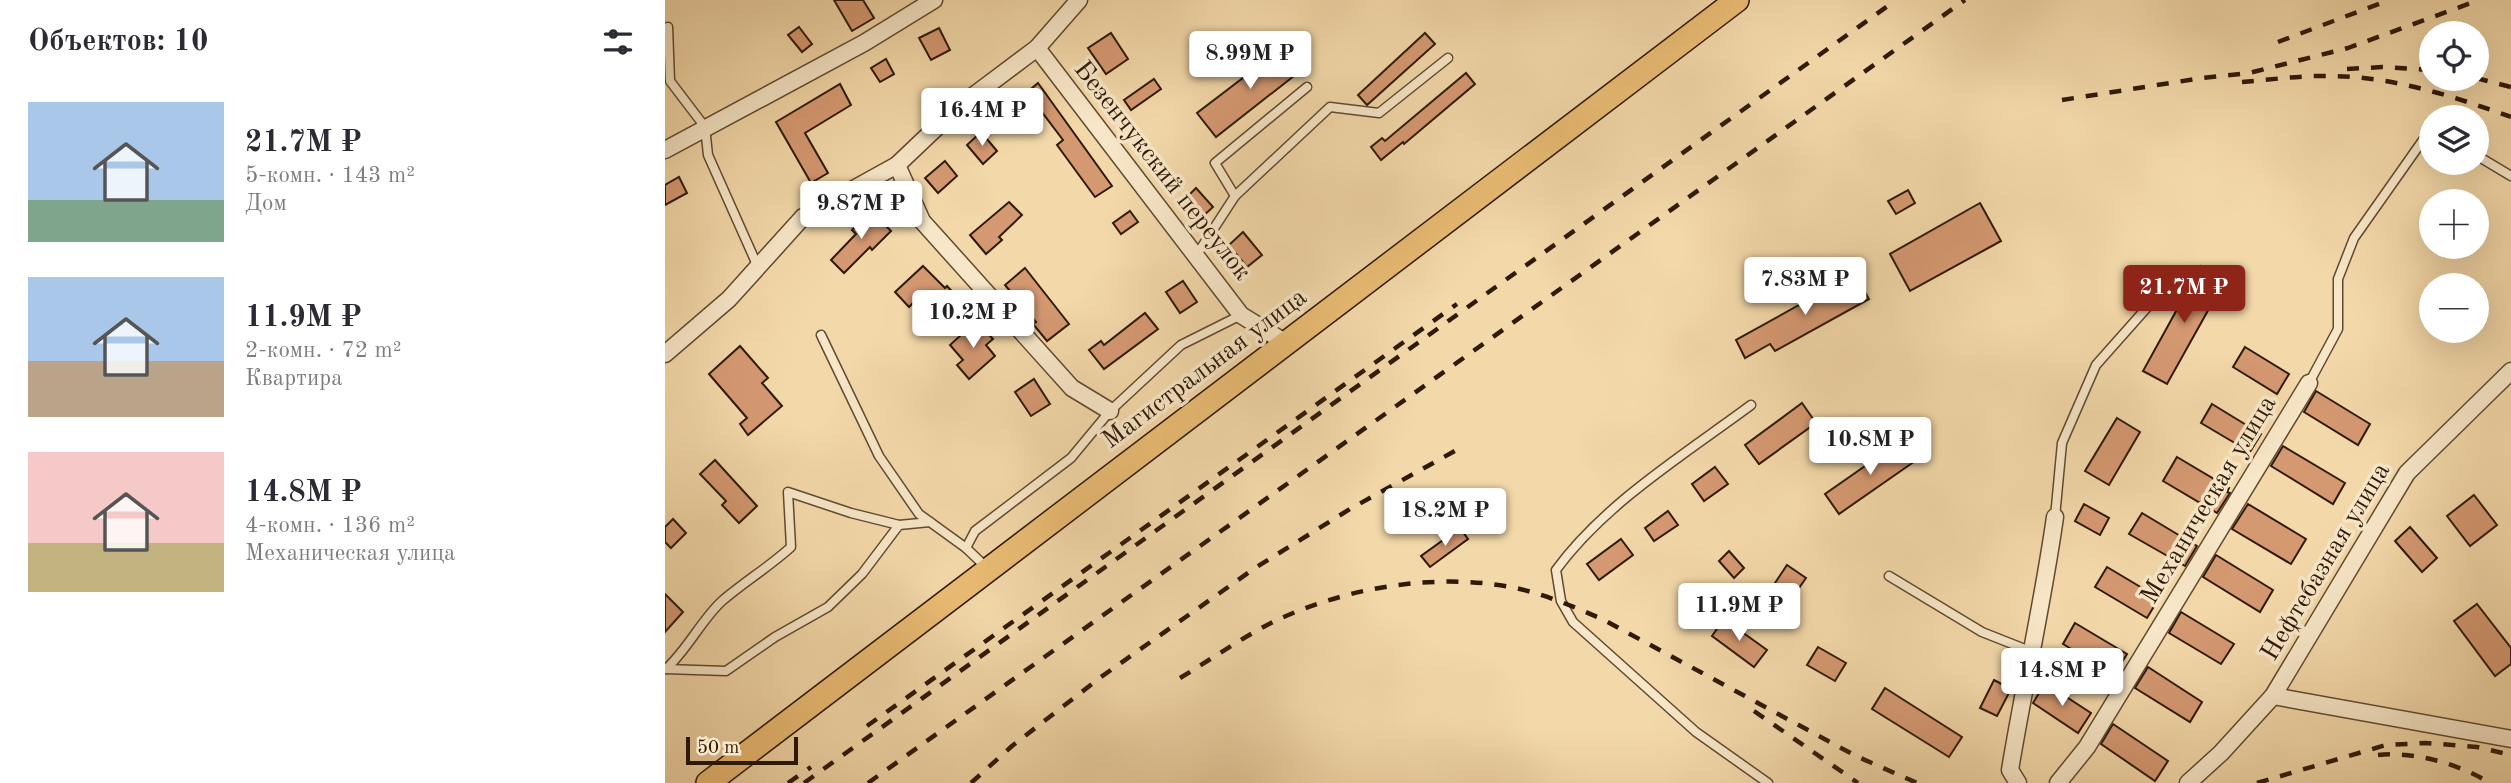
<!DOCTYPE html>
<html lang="ru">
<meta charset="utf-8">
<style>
body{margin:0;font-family:"Old Standard TT",serif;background:#f2f2f3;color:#2b2b33;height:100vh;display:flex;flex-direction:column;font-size:26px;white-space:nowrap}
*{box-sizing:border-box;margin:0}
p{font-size:23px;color:#7c7c81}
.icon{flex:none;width:38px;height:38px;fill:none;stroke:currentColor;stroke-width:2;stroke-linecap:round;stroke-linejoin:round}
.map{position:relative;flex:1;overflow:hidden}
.side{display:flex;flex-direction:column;background:#fff;width:665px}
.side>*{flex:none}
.tools{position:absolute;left:1754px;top:21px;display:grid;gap:14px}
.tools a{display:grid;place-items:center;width:70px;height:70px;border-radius:50%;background:#fff;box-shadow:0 7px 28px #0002;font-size:35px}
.scale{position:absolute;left:21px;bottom:18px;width:112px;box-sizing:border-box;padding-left:7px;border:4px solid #2f1a07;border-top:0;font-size:19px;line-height:24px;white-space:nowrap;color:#2f1a07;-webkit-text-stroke:5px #f7e6c7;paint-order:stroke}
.price{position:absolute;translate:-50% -60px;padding:0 16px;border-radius:7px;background:#fff;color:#222;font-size:23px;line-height:46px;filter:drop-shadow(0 2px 4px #0008)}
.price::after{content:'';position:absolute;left:50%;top:42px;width:21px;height:16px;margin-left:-10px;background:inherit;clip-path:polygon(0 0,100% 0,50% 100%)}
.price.active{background:#8f2418;color:#fff}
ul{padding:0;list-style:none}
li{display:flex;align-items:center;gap:21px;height:175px;padding:0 28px}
li span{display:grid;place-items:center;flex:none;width:196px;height:140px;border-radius:0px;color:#555}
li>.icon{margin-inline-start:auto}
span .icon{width:84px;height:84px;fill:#fffc;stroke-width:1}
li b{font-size:30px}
h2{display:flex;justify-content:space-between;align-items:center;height:84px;padding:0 28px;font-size:30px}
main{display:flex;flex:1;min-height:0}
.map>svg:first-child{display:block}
.building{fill:#d59972;stroke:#2f1a07;stroke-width:2}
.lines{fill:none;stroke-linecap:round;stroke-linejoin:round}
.lane-casing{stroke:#604a30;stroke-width:11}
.street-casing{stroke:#604a30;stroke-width:19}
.primary-casing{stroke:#2f1a07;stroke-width:26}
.lane{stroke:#f7e6c7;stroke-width:8}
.street{stroke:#f7e6c7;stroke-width:16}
.primary{stroke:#eabc74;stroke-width:23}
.rail{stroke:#2f1a07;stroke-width:4.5;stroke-dasharray:12 12;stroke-linecap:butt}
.labels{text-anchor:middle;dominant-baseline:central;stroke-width:7;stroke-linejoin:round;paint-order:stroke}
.street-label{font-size:26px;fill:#2f1a07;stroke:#f7e6c7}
</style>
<main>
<section class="side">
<h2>Объектов: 10<svg class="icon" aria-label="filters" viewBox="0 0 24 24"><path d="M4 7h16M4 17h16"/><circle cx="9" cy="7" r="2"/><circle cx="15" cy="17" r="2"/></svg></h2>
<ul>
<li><span style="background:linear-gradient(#a9c7e8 70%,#7fa58c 0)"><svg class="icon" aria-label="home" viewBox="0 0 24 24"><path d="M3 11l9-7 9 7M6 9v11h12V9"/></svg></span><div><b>21.7M ₽</b><p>5-комн. · 143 m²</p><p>Дом</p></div></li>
<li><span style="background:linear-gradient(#a9c7e8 60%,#b9a48a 0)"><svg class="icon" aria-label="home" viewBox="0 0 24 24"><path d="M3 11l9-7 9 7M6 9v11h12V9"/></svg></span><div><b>11.9M ₽</b><p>2-комн. · 72 m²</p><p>Квартира</p></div></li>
<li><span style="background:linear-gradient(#f6c9c9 65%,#c2b280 0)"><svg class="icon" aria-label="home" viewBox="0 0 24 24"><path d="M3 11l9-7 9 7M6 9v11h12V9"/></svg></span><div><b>14.8M ₽</b><p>4-комн. · 136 m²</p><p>Механическая улица</p></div></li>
</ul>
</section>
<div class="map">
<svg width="1846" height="783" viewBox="0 0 1846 783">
<rect width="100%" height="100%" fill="#f3d8a9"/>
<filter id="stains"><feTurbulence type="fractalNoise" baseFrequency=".00286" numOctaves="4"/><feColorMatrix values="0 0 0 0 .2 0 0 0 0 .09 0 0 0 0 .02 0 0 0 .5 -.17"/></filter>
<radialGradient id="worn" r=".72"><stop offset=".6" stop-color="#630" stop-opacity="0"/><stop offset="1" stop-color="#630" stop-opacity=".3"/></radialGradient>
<g class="building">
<polygon points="169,0 198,0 209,18 187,31"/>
<polygon points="134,27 147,44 137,52 123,35"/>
<polygon points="274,28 285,50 266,60 254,38"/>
<polygon points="446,33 463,59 441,74 423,48"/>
<polygon points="760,33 770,44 702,105 693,95"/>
<polygon points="621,45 639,68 551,137 532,113"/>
<polygon points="221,59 229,74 215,82 206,68"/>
<polygon points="801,73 810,84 739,144 738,142 716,160 706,147 717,138 720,141"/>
<polygon points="489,79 496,89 466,110 459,100"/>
<polygon points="373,83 447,186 430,197 392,145 398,140 373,107 350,124 340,111"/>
<polygon points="175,84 186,105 140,133 163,173 146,183 111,122"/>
<polygon points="316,132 332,151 318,164 302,145"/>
<polygon points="280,161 292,176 273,193 260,178"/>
<polygon points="14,177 22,193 0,205 0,185"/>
<polygon points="531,188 548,207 537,217 520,199"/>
<polygon points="1243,190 1250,203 1231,214 1223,201"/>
<polygon points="344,202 357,215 334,237 337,240 321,254 305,235"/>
<polygon points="1315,203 1336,241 1245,291 1225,254"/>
<polygon points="206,211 226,231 207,250 205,247 179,273 166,260 191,234 187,230"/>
<polygon points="465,211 473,222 456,234 448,223"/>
<polygon points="578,232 597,255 582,267 564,245"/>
<polygon points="258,266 280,288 282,286 293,298 275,316 255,296 244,307 230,292"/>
<polygon points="1536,266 1560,280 1502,384 1478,371"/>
<polygon points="360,268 404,324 382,341 368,324 371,322 340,285"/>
<polygon points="1190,274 1204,299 1110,351 1105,344 1080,358 1071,340"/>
<polygon points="518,281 532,302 515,313 501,292"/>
<polygon points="480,313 493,329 439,369 424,350 436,341 439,345"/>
<polygon points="308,324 314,331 318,328 328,339 321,345 330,356 304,379 292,365 298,360 285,345"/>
<polygon points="75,346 103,378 97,383 117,406 83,435 75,424 82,418 44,374"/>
<polygon points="1580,347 1624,374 1612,394 1568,367"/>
<polygon points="369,379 385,404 366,416 350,392"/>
<polygon points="1651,391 1705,424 1693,445 1639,412"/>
<polygon points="1137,403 1151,423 1094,464 1080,445"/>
<polygon points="1547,404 1596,434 1585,452 1536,423"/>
<polygon points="1452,418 1475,432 1444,485 1420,471"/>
<polygon points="1236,441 1250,461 1174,514 1160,494"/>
<polygon points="1618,446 1680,483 1668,504 1606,466"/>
<polygon points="1512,457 1564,488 1562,492 1565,493 1552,513 1498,481"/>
<polygon points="50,460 92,506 74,523 57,505 61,501 35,474"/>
<polygon points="1050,467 1063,484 1039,501 1027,484"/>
<polygon points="1809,495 1832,525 1805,546 1782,516"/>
<polygon points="1419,504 1444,518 1435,535 1410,521"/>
<polygon points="1583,504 1641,539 1626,564 1567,529"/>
<polygon points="1003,511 1013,525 989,541 980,528"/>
<polygon points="1477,513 1532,546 1520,566 1464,534"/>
<polygon points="8,519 21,533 6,548 0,542 0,527"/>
<polygon points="1745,527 1772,558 1757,572 1730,541"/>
<polygon points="795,528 803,539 765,567 756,556"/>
<polygon points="956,539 968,555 934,580 922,564"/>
<polygon points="1064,551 1079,568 1069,578 1054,561"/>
<polygon points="1551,555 1608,590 1595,612 1538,577"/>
<polygon points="1122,565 1141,578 1120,608 1102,595"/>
<polygon points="1442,567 1494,598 1482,618 1430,587"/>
<polygon points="0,594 18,612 0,632"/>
<polygon points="1812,604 1846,648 1846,664 1830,676 1789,621"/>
<polygon points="1516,612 1569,644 1556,664 1504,633"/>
<polygon points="1059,619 1102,650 1089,667 1047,636"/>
<polygon points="1410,623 1462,654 1449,675 1398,644"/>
<polygon points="1153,647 1181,663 1170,681 1142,665"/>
<polygon points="1483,667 1537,702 1525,722 1470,688"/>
<polygon points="1329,680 1346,689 1332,716 1315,708"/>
<polygon points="1380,683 1426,713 1413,733 1368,703"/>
<polygon points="1220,688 1297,737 1284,757 1207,709"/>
<polygon points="1448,724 1503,761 1490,781 1436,744"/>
</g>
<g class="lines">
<g class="lane-casing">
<g id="lane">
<polyline points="3,27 5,81 40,127 43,155 93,267"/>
<polyline points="1811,155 1846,176"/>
<polyline points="203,182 252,218"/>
<polyline points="570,196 550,163 642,87"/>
<polyline points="531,256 570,196 665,107 714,113 783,58"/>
<polyline points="156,335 214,456 254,514 301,548"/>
<polyline points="1644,383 1673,329 1673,279 1689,238 1758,140 1766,141"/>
<path d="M1086 405C1020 454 940 503 891 570L896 601 908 622 1031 732 1103 783"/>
<polyline points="1390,517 1397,443 1431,365 1486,303"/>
<polyline points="321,567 301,548 310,531 406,458 445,411 516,345 576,315"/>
<polyline points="1224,576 1317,632 1365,651"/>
<polyline points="0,669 61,671 110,637 163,607 197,574 234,525 265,522"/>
<path d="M1 669C23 649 37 619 57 601 79 582 104 567 126 547L123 492 186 513 234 525"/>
</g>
</g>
<g class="street-casing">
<g id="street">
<polyline points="372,48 576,315 621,343"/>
<polyline points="0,150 199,43 269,0"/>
<polyline points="232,165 257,221 407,388 445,411"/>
<polyline points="0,354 64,299 138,217 232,165 292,108 372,48 414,0"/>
<polyline points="1608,696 1846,739"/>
<path d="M1353 783 1345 770C1359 685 1378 602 1390 517"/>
<polyline points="1393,783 1422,747 1644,383"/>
<polyline points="1523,783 1556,753 1608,696 1742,473 1846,371"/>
</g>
</g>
<g class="primary-casing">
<polyline id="primary" points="43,783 1072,0"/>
</g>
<use href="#lane" class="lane"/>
<use href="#street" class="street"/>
<use href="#primary" class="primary"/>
<g class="rail">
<polyline points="1613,42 1724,0"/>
<polyline points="1682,69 1717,67 1766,70"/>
<polyline points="1811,78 1846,87"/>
<path d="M1577 82C1603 80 1630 76 1657 76 1723 75 1785 95 1846 117"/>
<polyline points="1397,100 1537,78 1584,73 1683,48 1814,0"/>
<path d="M515 678C545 660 575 639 606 623 679 587 775 571 855 589 884 596 912 608 939 620L1191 756 1252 783"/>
<polyline points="1089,711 1193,783"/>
<polyline points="202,726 792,304"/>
<path d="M1713 755C1749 751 1794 764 1825 783"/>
<polyline points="123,783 146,767"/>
<polyline points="139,783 1231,0"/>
<polyline points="203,783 1300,0"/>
<polyline points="306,783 347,746 436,677 590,568 685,509 797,447"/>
<polyline points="1592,783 1721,745 1761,743 1812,747 1846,755"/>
</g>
</g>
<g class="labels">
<g class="street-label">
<text transform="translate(497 171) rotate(52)">Безенчукский переулок</text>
<text transform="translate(540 369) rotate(-37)">Магистральная улица</text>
<text transform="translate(1544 500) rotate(-59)">Механическая улица</text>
<text transform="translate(1661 562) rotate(-59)">Нефтебазная улица</text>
</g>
</g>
<rect width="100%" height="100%" filter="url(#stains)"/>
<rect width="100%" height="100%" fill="url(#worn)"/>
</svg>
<div class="tools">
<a><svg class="icon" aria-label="locate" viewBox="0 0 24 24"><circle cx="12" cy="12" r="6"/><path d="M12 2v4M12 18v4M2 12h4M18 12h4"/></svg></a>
<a><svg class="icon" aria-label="layers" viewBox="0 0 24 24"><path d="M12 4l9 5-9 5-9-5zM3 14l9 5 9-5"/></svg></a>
<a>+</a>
<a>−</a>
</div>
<div class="scale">50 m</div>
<b class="price" style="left:585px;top:91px">8.99M ₽</b>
<b class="price" style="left:317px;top:148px">16.4M ₽</b>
<b class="price" style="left:196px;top:241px">9.87M ₽</b>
<b class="price" style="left:1140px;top:317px">7.83M ₽</b>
<b class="price active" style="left:1519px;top:325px">21.7M ₽</b>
<b class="price" style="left:308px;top:350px">10.2M ₽</b>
<b class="price" style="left:1205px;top:477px">10.8M ₽</b>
<b class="price" style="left:780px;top:548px">18.2M ₽</b>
<b class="price" style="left:1074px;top:643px">11.9M ₽</b>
<b class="price" style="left:1397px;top:708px">14.8M ₽</b>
</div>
</main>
